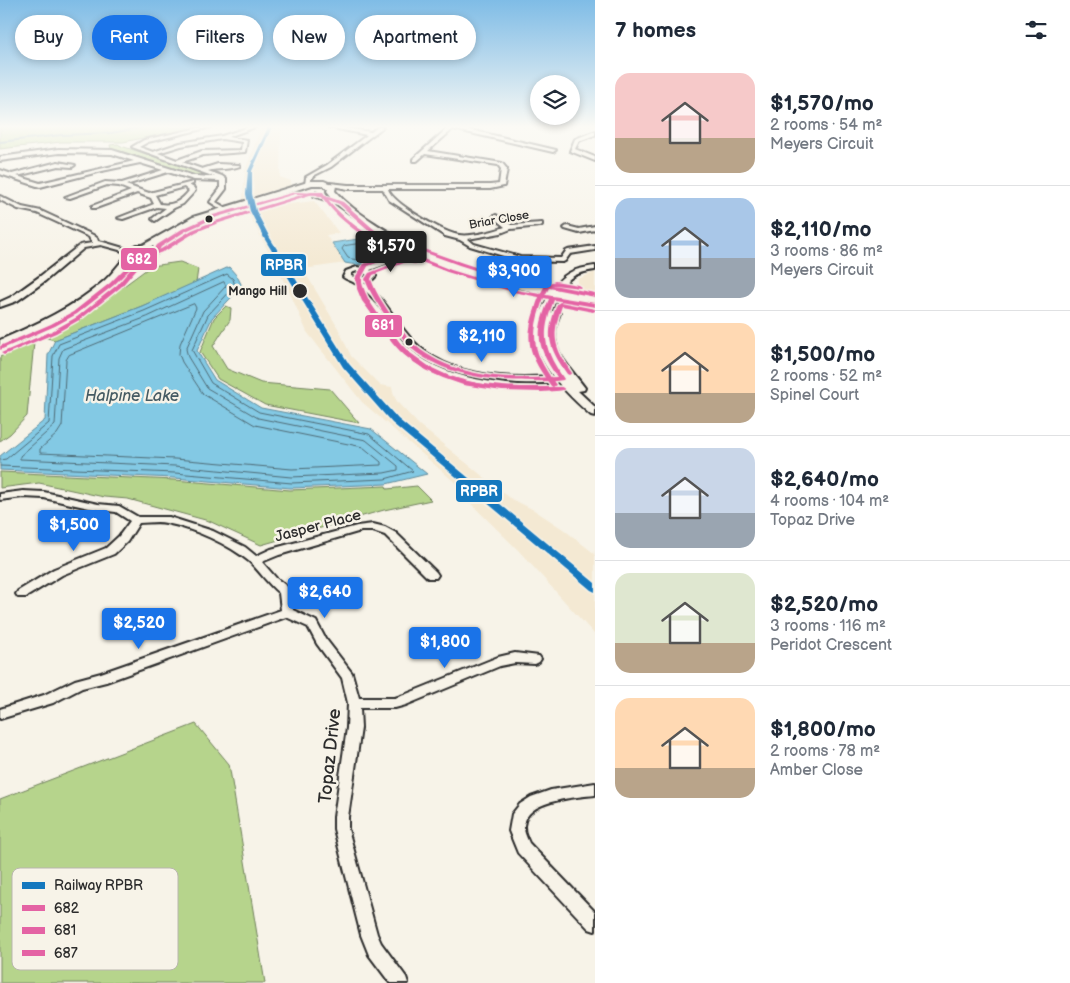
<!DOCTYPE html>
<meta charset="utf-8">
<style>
body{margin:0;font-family:"Balsamiq Sans",sans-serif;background:#f2f2f3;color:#1f2937;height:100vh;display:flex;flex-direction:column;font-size:19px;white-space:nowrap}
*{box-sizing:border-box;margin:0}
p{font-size:16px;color:#747a83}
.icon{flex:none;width:28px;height:28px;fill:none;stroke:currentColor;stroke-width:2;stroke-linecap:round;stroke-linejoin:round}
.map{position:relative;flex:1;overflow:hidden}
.drawer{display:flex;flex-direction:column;background:#fff;width:475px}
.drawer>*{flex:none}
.top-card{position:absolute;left:15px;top:15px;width:475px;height:45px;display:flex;gap:10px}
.controls{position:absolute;left:530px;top:75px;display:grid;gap:10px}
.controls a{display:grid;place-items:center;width:50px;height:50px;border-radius:50%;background:#fff;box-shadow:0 2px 8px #0003;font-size:25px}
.price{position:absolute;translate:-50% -42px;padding:0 11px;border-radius:5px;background:#1a73e8;color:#fff;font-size:16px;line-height:32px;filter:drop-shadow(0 1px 2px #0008)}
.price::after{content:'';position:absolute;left:50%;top:30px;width:15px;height:11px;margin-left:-8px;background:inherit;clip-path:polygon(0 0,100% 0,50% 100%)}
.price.on{background:#222;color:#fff}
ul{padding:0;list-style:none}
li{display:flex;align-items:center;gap:15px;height:125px;padding:0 20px}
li+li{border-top:1px solid #e0e1e3}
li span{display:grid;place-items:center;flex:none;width:140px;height:100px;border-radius:15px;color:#555}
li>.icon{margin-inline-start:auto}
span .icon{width:60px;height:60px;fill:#fffc;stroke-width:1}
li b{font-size:21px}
h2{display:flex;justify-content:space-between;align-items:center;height:60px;padding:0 20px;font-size:21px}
.chip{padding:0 18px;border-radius:22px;background:#fff;box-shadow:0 2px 8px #0003;font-size:18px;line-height:45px}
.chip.on{background:#1a73e8;color:#fff}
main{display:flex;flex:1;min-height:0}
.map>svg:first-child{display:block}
.built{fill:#f4e9d3}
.green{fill:#b6d48c;stroke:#70805c}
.water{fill:#83c9e4;stroke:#608a9a}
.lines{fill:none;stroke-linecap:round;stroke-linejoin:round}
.shore{stroke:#4e6a75;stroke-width:1}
.stream{stroke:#608a9a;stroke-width:2}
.minor-casing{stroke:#2b2b2b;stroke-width:4}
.tertiary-casing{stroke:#2b2b2b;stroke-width:4}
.secondary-casing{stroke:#2b2b2b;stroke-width:4}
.minor{fill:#f7f3e8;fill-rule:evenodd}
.tertiary{fill:#f7f3e8;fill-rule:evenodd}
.secondary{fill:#f7f3e8;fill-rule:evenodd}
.bus-1-casing{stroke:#f7f3e8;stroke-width:3}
.bus-2-casing{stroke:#f7f3e8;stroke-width:3}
.bus-3-casing{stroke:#f7f3e8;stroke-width:3}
.bus-1{fill:#e463a4;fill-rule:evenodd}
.bus-2{fill:#e463a4;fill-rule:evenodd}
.bus-3{fill:#e463a4;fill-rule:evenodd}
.rail-1-casing{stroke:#f7f3e8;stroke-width:3}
.rail-1{fill:#1578be;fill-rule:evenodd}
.bus-dot{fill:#2b2b2b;stroke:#f7f3e8;stroke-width:2}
.labels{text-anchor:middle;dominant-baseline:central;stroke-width:5;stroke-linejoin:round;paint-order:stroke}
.far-street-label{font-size:12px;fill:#2b2b2b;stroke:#f7f3e8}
.far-stop-label{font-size:12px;font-weight:bold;fill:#2b2b2b;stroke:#f7f3e8;text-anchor:end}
.street-label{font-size:15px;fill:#2b2b2b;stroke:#f7f3e8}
.water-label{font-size:16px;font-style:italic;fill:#455a62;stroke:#f7f3e8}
.near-street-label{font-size:18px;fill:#2b2b2b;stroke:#f7f3e8}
.key{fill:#f7f3e8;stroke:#bab7af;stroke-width:1}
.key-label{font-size:14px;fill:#2b2b2b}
.line-badge{stroke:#f7f3e8;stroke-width:2}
.badge-label{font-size:14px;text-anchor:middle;font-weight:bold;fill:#fff}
</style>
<main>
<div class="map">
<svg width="595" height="983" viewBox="0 0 595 983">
<rect width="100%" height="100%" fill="#f7f3e8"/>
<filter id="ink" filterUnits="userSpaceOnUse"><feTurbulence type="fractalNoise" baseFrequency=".02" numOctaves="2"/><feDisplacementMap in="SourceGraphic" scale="10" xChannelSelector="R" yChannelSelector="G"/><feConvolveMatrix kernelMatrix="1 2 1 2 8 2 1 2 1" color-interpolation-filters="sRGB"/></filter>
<g filter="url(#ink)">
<g class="built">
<polygon points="261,127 281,127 280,177 291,181 291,185 243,199 245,171"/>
<polygon points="314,201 339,233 326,235 345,263 303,269 338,328 351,356 380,385 392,387 394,396 398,403 419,425 510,498 534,510 563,529 595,554 595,635 518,550 457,490 458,485 362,402 307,332 290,293 247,210 272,202 274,206"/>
<polygon points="595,272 595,295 578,291 575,289 578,279"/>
</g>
<g class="green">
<polygon points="0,127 199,127 123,142 61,142 0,149"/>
<polygon points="118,144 121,146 212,175 208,177 197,176 120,151 111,149 110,145"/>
<polygon points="180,262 198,269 196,283 142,306 55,340 43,337 62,328 94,308 151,266"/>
<polygon points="226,306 231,308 230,320 213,346 227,369 261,383 330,389 359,423 265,405 218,379 200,352 214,318"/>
<polygon points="31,341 34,342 27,416 10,434 0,441 0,357"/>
<polygon points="0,472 174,480 290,490 386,486 387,489 417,486 431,500 384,510 261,545 209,521 128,499 104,497 39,483 0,488"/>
<polygon points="196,724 229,764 265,983 0,983 0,799"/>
</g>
<g class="water">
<path d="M365 238 391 255C376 262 362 267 345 263L332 243Z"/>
<polygon points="229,267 237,276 242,286 212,318 197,351 215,380 261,408 371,429 427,474 386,484 291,488 174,478 0,470 0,456 45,420 48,355 55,340 142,306"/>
</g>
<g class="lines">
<g class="shore">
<path d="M364 243 377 252V255C367 260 358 261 348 258L342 249 344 246Z"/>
<polygon points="224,282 226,286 203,311 186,349 188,357 207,388 258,418 366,440 398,466 398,470 384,473 291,477 175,466 20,459 20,456 55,425 59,358 63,349 147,317"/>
<polygon points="194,304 196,308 180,344 179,354 182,362 203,394 255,425 363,447 381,462 381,465 292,469 175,459 40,453 40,449 57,434 62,426 66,360 69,355"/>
<polyline points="0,460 6,459 49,423 53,356 59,344 144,311 227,274 233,279 235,286 208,315 192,350 211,383 259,412 369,434 413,471 385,479 292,483 175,473 0,466"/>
</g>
<polyline class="stream" points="0,142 61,135 111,133 144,127"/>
<g class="minor-casing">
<g id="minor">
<path d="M203 127H211L148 142 139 147 153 152 180 143 222 136 249 127H255L228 137 247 140 245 152 203 155 182 162 202 169 218 164 239 165 240 166C231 170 218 168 208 171L222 176 226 179V189L216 202 231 211V213H227L210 202 220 189V181L194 180 168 172 126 185 149 193 193 182V184L189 185 194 188 195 191 183 204 174 208 155 221 152 219 153 218 166 208 157 207 123 219 118 218 154 204 151 198 137 193 96 208H92V206L131 191 119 186 107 185 70 198 65 197 105 182 122 183 163 170 140 163 102 171 40 187 0 174V170L12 174 58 162 75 165 72 167 58 166 17 176 40 183 134 161 112 154 59 153 0 161V157L59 149 112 150 194 176 215 177 132 147 144 140ZM222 139 242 142 241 150 202 151 177 160 158 153 181 146ZM184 187 189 191C181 201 173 206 160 204L155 195Z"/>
<polygon points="328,127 338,127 371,132 378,127 383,127 331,167 315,175 311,179 309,185 305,185 306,177 327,165 367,135"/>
<path d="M449 127H458L556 150 553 152 453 129 428 151 502 163 507 169 504 186 490 189H388C392 203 444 233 459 235 470 237 495 231 505 227L494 218 493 217 496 215 511 225 542 223V225L540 226 511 229 501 233 468 239 474 244 520 257 561 258 566 251 568 250 595 246V250L570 254 565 261 563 262 520 261 470 246 460 240 445 236 389 200 383 189H348L327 185 330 183 348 185H490L499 184 501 169 498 165 425 154 417 161H413V159Z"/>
<polygon points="595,131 595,135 579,141 575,149 595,157 595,161 570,151 575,139"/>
<polygon points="0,196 22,207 41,211 93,235 97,238 98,241 103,242 137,252 134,254 101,245 84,248 45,281 17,301 0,307 0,302 11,297 39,277 80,245 92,243 89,237 37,213 18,209 0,200"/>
<polygon points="567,226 579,229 595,226 595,230 579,233 565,229 564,228"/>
<path d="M414 251 419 252 370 270 376 276 372 280 364 283C385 298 395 322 413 341 451 381 517 379 568 375L571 376V380C527 389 449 380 414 350 397 336 388 315 374 299 368 293 361 286 353 282 349 280 347 280 343 277L346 271 357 267 363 268ZM357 271 365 273 368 276 360 279 351 276V273Z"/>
<path d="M595 266V270C574 273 568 277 557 295L550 293C562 273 573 269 595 266Z"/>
<path d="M23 491 44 492 98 504 119 506 138 517H169L213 531 245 547 256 556 271 549 357 526 373 524 385 527 396 533 436 572 438 575 436 578H428L385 535 373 531H361L279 555 262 562 276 578 289 588 293 610 316 621 325 638 352 673 359 698H395L404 695 498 657 515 653 539 656 541 659 539 662 535 664 515 663 500 666 406 705 395 708H360L361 728 348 817V829L377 934 381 943 406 977 408 983H390L369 955 361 935 334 829V817L347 728 348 703 342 678 317 644 308 627 286 617 106 682 82 688 53 703 0 719V709L44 695 75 680 101 673 281 610 279 593C268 584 260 572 250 562 227 543 195 529 166 523 158 521 148 523 139 523L127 542 114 554 62 575 26 597H18L16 594 18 591 54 569 106 548 119 536 130 521 116 512 98 510 44 498 23 497 0 500V494Z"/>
<path d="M595 783V795C577 797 531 800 525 821 522 829 526 836 529 843L595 912V931L589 929 518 853 509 831 512 814 520 804 531 797 551 790Z"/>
</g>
</g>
<g class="tertiary-casing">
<path id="tertiary" d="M554 290 559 293 548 319 552 311H558L560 313C545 348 566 362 585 388L584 390 578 391 595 407V416L591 415C569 396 532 361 535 329 536 317 545 304 549 293Z"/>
</g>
<g class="secondary-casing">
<path id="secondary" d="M311 181H324L336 186 335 191C347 205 361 214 376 224 444 269 517 282 595 297V303L510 287 441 266 392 243 338 205 314 196V192L331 196 327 191 328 189 322 185H312L199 221 156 245 163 247C156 257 148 259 136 257 128 265 122 275 113 283 90 305 31 340 0 347V340C37 324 74 307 104 281 114 272 121 261 130 252L132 248 137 245H143L193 217ZM154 246 146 252H140L144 248Z"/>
</g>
<use href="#minor" class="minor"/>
<use href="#tertiary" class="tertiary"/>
<use href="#secondary" class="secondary"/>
<g class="bus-1-casing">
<path id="bus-1" d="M295 192 317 193 343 202 385 239 416 256 451 270 516 290 595 303V307L554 300C541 335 543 348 564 379L563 380C553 382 543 381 533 381 492 381 445 376 412 349 403 340 396 329 388 319 379 306 370 294 365 279L369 273 410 257 381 241 339 204 316 195 295 194 217 217 186 231 161 247 157 254 137 262 114 285 77 314 55 326 0 350V346L51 324 73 312 110 283 133 260 153 252 157 245 182 229 213 215ZM414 259 447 272 513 292 549 299C535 333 536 346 557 377 510 379 454 378 416 346 407 338 401 328 394 319 385 306 376 294 371 279L373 275Z"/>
</g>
<g class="bus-2-casing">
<g id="bus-2">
<path d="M311 192H323C340 219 369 236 397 251L414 244 418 245 400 253 417 262V264H413L396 255 368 266 361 279C365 298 377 313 389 328 396 337 402 347 411 355 452 388 511 388 561 387L563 388 564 389 563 390C553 392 543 391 532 391 490 391 443 385 408 358 396 349 387 335 378 323 368 309 359 296 355 279L364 264 392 253C365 238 337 221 320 194H313L216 224 196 232 165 251 146 258 121 287 81 319 56 333 6 354 4 355 1 353 52 331 77 317 117 285 142 256 161 249 192 230 212 222Z"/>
<path d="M560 302 595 309V311L593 312 562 306C551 336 554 347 572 373L569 375 567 374C548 346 545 336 557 304Z"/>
</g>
</g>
<g class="bus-3-casing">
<path id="bus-3" d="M415 246 463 263 506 277 546 284 555 281 578 285 581 287 580 288 555 285H553L595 293V297L549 288C545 295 542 302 540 309 529 343 537 357 556 385L553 387 551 386C531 358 523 343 535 309 537 301 540 294 544 287L503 279 459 265 415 249 368 266 362 276V289L368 301 401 344 409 352 430 367 447 375 465 381 502 387H561L563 388 564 389 563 390 542 392 502 391 463 385 443 378 425 370 405 355 393 342 362 301 357 289 356 276 364 264Z"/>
</g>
<use href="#bus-1" class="bus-1"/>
<use href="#bus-2" class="bus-2"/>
<use href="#bus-3" class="bus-3"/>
<g class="rail-1-casing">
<polygon id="rail-1" points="268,127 272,127 252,171 252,194 256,211 270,238 349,364 398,419 595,583 595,592 591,590 392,423 343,367 264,238 250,211 246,194 248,171"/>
</g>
<use href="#rail-1" class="rail-1"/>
</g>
</g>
<linearGradient id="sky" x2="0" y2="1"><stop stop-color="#7fbce6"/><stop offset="0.48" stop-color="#fbfaf5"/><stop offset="1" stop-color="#fbfaf5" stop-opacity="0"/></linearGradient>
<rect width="595" height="264" fill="url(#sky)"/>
<g class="bus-dot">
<circle cx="209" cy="219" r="4.5"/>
<circle cx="300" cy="291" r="8"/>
<circle cx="409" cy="342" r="4.5"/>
</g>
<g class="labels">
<g class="far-street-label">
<text transform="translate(499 220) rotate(-10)">Briar Close</text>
</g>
<g class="far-stop-label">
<text x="287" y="291">Mango Hill</text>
</g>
<g class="street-label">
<text transform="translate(318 526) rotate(-15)">Jasper Place</text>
</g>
<g class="water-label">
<text x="132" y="396">Halpine Lake</text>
</g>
<g class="near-street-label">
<text transform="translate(330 756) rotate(-84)">Topaz Drive</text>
</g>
</g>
<rect x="12" y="868" width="166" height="102" rx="8" class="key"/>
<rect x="22" y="882" width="23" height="7" fill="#1578be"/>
<rect x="22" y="905" width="23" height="6" fill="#e463a4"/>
<rect x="22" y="927" width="23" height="7" fill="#e463a4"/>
<rect x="22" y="950" width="23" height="6" fill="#e463a4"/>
<g class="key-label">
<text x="54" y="890">Railway RPBR</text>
<text x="54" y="913">682</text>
<text x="54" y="935">681</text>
<text x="54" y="958">687</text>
</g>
<g class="line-badge">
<rect x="120" y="247" width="38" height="24" rx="5" fill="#e463a4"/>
<rect x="260" y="253" width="47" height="24" rx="5" fill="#1578be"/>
<rect x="364" y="314" width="39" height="24" rx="5" fill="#e463a4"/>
<rect x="455" y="479" width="48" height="24" rx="5" fill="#1578be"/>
</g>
<g class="badge-label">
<text x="139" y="264">682</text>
<text x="284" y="270">RPBR</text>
<text x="383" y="330">681</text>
<text x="479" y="496">RPBR</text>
</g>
</svg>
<div class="controls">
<a><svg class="icon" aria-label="layers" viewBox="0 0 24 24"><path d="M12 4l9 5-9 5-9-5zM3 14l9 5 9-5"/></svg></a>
</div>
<b class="price on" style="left:391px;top:273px">$1,570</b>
<b class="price" style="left:514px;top:298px">$3,900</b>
<b class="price" style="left:482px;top:363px">$2,110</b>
<b class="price" style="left:74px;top:552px">$1,500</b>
<b class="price" style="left:325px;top:619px">$2,640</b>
<b class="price" style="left:139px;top:650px">$2,520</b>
<b class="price" style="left:445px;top:669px">$1,800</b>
<div class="top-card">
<a class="chip">Buy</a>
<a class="chip on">Rent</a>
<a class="chip">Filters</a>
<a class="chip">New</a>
<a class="chip">Apartment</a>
</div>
</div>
<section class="drawer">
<h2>7 homes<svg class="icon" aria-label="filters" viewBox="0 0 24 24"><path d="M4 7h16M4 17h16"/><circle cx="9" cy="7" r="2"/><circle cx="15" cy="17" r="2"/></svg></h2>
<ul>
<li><span style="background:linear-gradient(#f6c9c9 65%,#b9a48a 0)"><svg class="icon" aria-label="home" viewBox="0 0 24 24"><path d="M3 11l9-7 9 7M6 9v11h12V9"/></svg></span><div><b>$1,570/mo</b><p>2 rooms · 54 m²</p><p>Meyers Circuit</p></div></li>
<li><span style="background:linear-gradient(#a9c7e8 60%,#9aa5b1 0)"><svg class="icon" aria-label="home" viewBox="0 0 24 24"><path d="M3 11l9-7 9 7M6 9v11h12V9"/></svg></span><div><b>$2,110/mo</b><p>3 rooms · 86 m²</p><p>Meyers Circuit</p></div></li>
<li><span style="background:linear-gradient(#ffd9b3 70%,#b9a48a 0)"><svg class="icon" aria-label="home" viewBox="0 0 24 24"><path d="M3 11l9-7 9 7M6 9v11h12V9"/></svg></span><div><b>$1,500/mo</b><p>2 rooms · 52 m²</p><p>Spinel Court</p></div></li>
<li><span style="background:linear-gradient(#c9d6e8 65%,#9aa5b1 0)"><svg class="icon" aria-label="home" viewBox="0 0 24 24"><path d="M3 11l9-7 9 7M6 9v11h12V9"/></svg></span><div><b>$2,640/mo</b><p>4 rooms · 104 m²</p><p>Topaz Drive</p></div></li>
<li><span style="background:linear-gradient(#dfe7d0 70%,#b9a48a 0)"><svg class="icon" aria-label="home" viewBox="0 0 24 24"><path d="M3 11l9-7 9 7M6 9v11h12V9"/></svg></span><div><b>$2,520/mo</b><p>3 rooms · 116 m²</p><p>Peridot Crescent</p></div></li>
<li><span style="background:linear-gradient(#ffd9b3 70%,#b9a48a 0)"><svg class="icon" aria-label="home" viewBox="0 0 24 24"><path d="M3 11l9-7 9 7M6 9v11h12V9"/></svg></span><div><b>$1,800/mo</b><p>2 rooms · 78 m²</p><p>Amber Close</p></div></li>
</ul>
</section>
</main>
